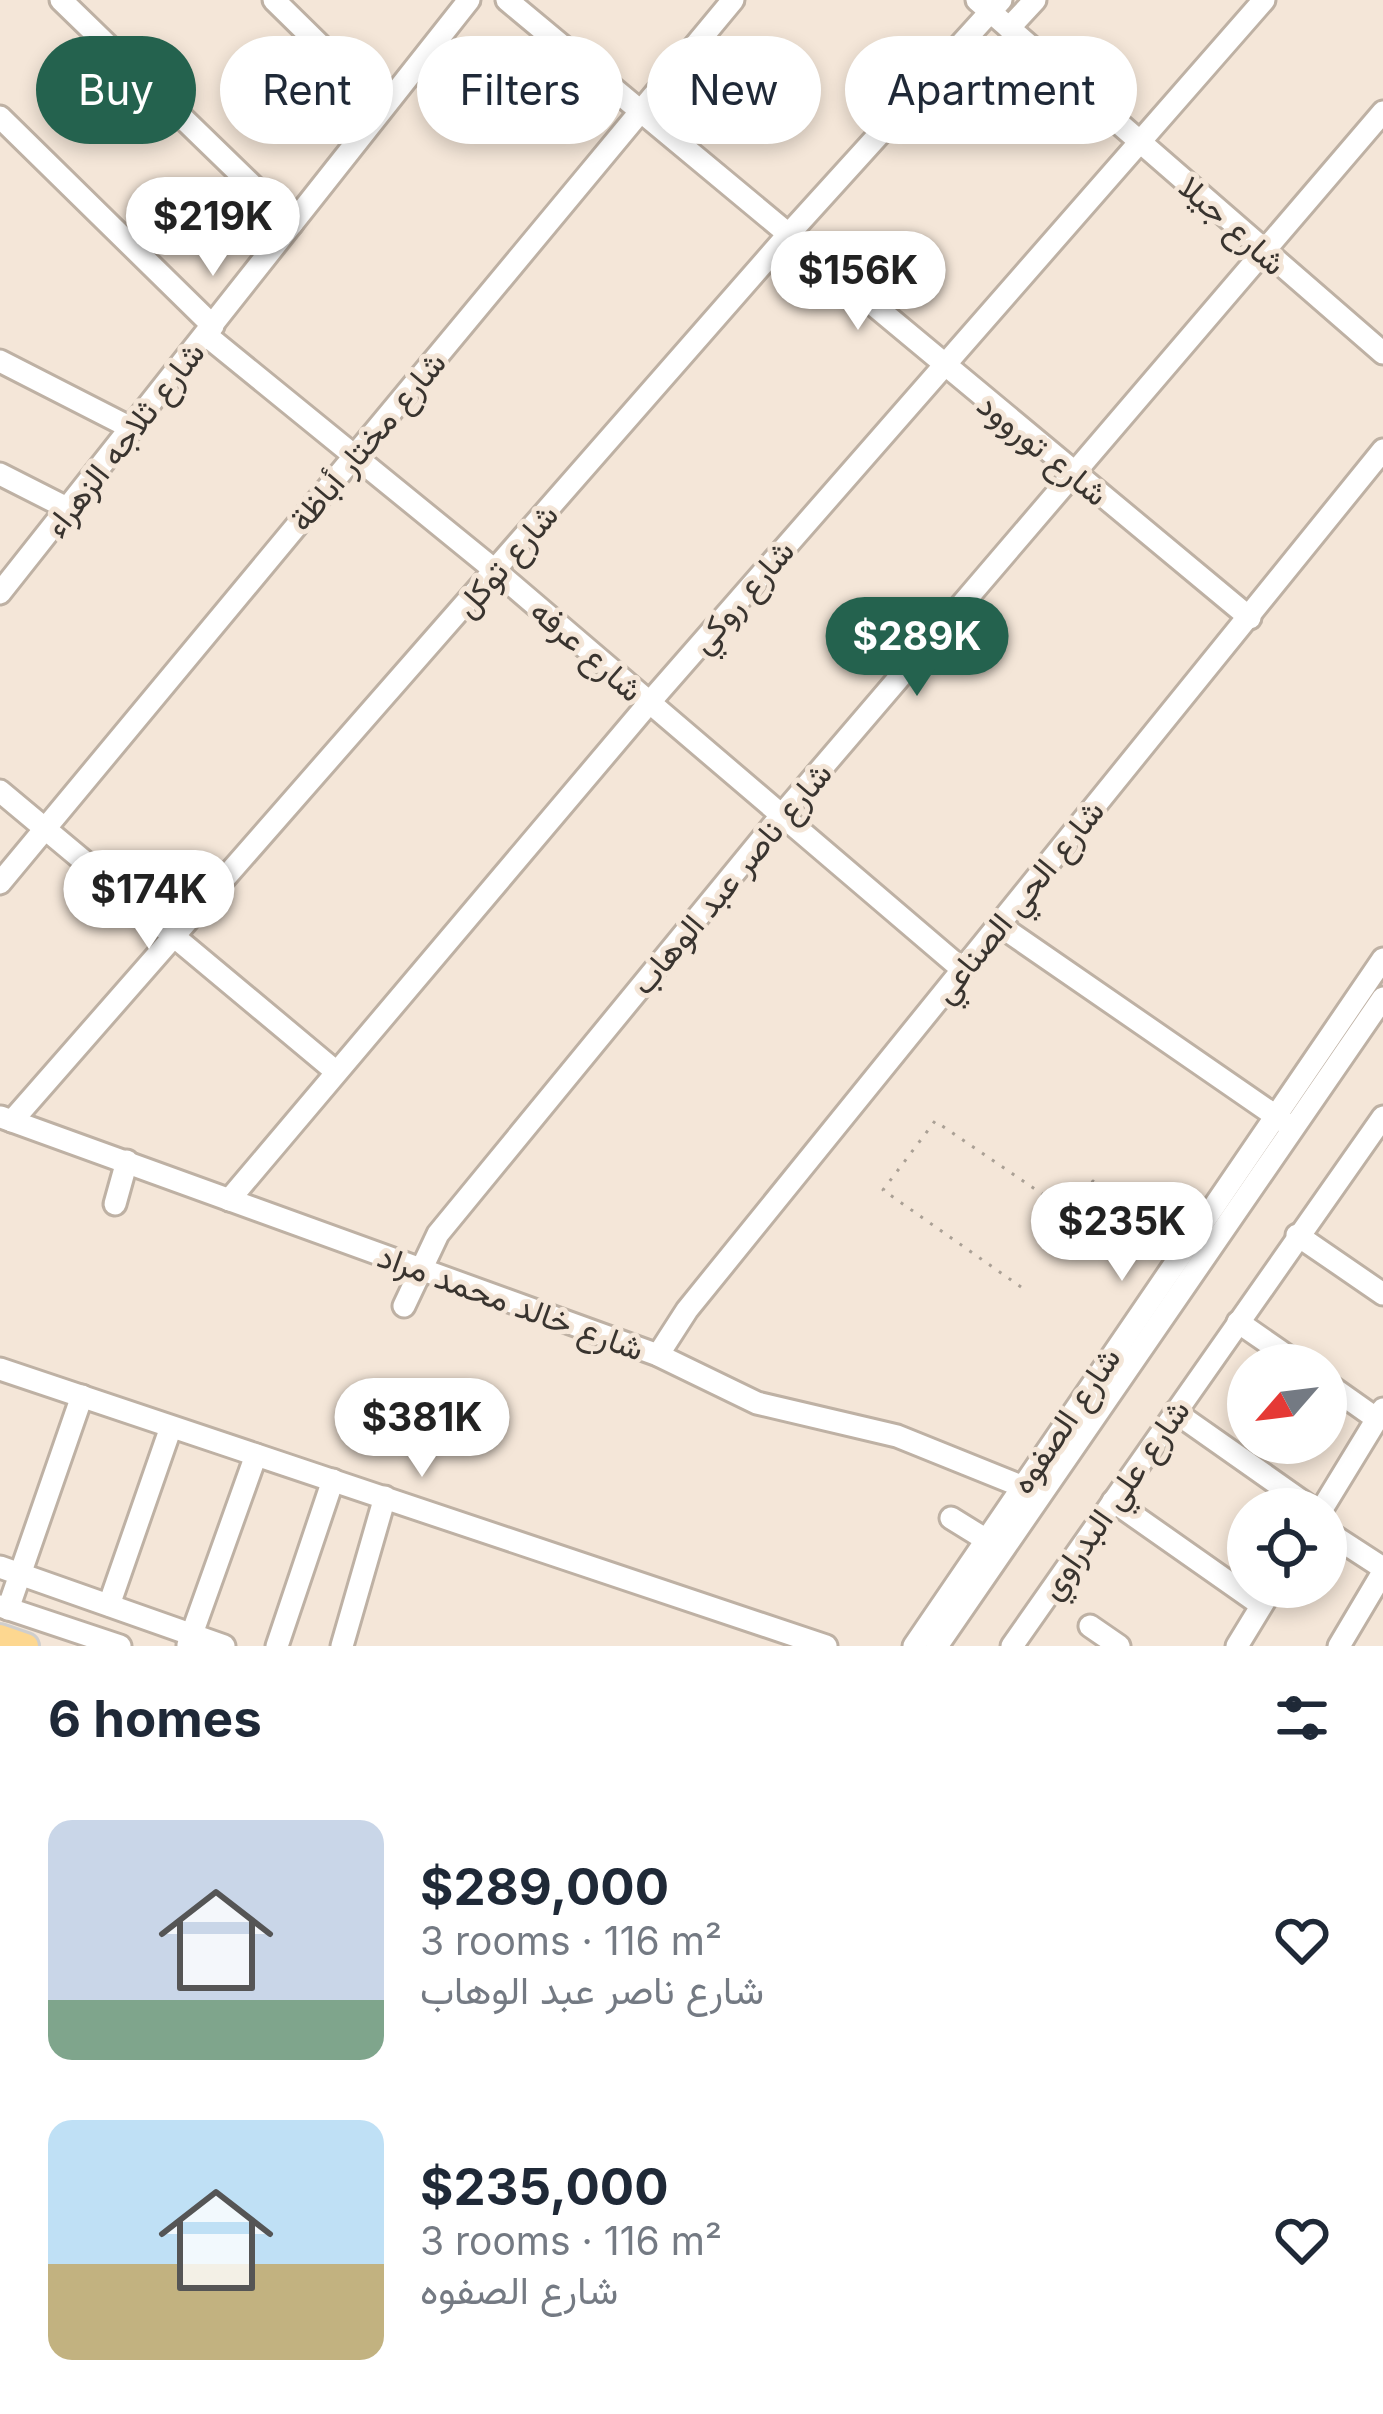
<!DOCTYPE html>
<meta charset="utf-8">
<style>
body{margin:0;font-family:Inter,Vazirmatn,sans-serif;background:#f2f2f3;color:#1f2937;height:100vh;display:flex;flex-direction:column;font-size:45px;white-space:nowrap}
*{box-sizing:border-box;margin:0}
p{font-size:39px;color:#747a83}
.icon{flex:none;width:66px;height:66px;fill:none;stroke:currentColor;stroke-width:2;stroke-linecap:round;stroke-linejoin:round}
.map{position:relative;height:1646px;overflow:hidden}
.side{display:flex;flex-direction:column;background:#fff;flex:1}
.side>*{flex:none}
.hud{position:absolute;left:36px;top:36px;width:1311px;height:108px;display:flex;gap:24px}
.needle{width:78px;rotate:242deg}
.fabs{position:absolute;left:1227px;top:1344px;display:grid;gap:24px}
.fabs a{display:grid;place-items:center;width:120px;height:120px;border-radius:50%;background:#fff;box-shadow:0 6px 18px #0003;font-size:60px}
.price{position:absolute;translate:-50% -102px;padding:0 27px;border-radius:42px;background:#fff;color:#222;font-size:39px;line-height:78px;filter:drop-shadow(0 3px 6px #0008)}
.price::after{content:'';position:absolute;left:50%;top:72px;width:36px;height:27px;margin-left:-18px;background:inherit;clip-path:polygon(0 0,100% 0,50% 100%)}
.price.active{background:#24624e;color:#fff}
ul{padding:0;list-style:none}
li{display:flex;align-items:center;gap:36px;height:300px;padding:0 48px}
li span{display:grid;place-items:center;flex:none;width:336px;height:240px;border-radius:24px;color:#555}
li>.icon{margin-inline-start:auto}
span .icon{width:144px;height:144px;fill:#fffc;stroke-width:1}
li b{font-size:51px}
h2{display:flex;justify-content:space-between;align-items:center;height:144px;padding:0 48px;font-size:51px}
.chip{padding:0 42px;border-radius:54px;background:#fff;box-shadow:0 6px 18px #0003;font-size:42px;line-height:108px}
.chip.active{background:#24624e;color:#fff}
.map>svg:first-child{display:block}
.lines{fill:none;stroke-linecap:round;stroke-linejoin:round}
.minor-casing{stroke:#beb1a4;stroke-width:27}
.major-casing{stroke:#cfcecd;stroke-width:30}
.path{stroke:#aaa095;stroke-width:3;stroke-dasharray:3 9;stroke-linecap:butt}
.minor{stroke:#fff;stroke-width:21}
.major{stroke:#fdd790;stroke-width:24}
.labels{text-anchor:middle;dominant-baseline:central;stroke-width:10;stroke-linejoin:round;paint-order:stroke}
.street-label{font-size:33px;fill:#39342f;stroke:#f4e6d8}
</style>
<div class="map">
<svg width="1383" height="1646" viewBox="0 0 1383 1646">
<rect width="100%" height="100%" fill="#f4e6d8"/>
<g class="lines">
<g class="minor-casing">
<g id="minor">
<polyline points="61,0 292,224"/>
<polyline points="274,0 383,107"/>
<polyline points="507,0 1250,618"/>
<polyline points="977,0 1383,353"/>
<polyline points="1009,28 1035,0"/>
<polyline points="0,117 213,326"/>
<polyline points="206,335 497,572 963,970"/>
<polyline points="0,361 133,429"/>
<polyline points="0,474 69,509"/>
<polyline points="0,593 469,0"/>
<polyline points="0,791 334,1070"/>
<polyline points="0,883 733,0"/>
<polyline points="999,925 1283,1121"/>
<polyline points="1,1117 658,1355 757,1403 897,1436 1021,1486"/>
<polyline points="12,1121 787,236 1001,0"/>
<polyline points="229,1200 649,703 1264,0"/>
<polyline points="115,1204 127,1161"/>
<polyline points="1297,1235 1383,1294"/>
<polyline points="404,1306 438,1234 780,817 1383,112"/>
<polyline points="1238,1322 1300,1365"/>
<polyline points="658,1355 687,1310 1383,450"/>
<polyline points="0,1369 826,1646"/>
<polyline points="1326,1383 1377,1419"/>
<polyline points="1175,1412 1313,1509"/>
<polyline points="1113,1501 1261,1605"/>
<polyline points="1322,1509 1383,1409"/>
<polyline points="951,1518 985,1539"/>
<polyline points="1326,1531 1383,1568"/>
<polyline points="0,1567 224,1646"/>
<polyline points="109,1605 171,1427"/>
<polyline points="0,1606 120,1646"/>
<polyline points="8,1609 82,1396"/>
<polyline points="1090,1626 1119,1646"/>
<polyline points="188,1645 256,1455"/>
<polyline points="277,1646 333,1480"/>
<polyline points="342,1646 385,1497"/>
<polyline points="914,1646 1383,959"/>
<polyline points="937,1646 1383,998"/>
<polyline points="1012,1646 1383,1117"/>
<polyline points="1237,1646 1273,1587"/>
<polyline points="1339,1646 1383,1572"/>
</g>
</g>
<g class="major-casing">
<polyline id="major" points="0,1637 26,1646"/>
</g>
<polyline class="path" points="1021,1287 883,1190 935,1121 1070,1213 1093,1181 1176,1233"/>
<use href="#minor" class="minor"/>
<use href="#major" class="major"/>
</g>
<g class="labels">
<g class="street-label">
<text transform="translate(1233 225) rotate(42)">شارع جيلا</text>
<text transform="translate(124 439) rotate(-52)">شارع ثلاجه الزهراء</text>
<text transform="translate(367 441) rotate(-50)">شارع مختار أباظة</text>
<text transform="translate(1043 449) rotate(39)">شارع توروود</text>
<text transform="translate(506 560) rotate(-49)">شارع توكل</text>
<text transform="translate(742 596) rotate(-49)">شارع روكي</text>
<text transform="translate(587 650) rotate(41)">شارع عرفه</text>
<text transform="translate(731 878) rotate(-50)">شارع ناصر عبد الوهاب</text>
<text transform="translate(1018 901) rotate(-51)">شارع الحي الصناعي</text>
<text transform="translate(511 1302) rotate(20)">شارع خالد محمد مراد</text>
<text transform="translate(1065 1420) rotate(-56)">شارع الصفوه</text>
<text transform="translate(1114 1499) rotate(-55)">شارع علي البدراوي</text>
</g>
</g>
</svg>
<div class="fabs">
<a><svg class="needle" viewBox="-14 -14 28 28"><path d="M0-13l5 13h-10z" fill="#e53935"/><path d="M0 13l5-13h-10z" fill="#747a83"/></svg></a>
<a><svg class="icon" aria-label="locate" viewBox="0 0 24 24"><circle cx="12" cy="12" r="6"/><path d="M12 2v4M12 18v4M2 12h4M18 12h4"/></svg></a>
</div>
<b class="price" style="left:213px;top:279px">$219K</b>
<b class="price" style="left:858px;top:333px">$156K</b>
<b class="price active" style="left:917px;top:699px">$289K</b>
<b class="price" style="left:149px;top:952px">$174K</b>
<b class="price" style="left:1122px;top:1284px">$235K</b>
<b class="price" style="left:422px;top:1480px">$381K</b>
<div class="hud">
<a class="chip active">Buy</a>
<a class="chip">Rent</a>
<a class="chip">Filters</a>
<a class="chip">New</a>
<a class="chip">Apartment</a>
</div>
</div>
<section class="side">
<h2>6 homes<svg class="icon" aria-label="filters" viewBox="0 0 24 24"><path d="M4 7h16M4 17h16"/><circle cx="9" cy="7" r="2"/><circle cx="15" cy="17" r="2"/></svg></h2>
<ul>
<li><span style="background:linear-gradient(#c9d6e8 75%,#7fa58c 0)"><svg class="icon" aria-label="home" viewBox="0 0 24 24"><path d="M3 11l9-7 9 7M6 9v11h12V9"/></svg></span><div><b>$289,000</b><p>3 rooms · 116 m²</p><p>شارع ناصر عبد الوهاب</p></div><svg class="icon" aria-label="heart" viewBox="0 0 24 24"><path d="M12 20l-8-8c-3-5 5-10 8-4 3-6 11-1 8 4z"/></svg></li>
<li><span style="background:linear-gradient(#bfe0f5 60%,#c2b280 0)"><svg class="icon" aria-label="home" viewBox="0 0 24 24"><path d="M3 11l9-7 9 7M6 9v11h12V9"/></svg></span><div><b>$235,000</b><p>3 rooms · 116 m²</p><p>شارع الصفوه</p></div><svg class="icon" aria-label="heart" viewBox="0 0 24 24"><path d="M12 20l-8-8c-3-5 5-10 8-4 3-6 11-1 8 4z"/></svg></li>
</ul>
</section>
